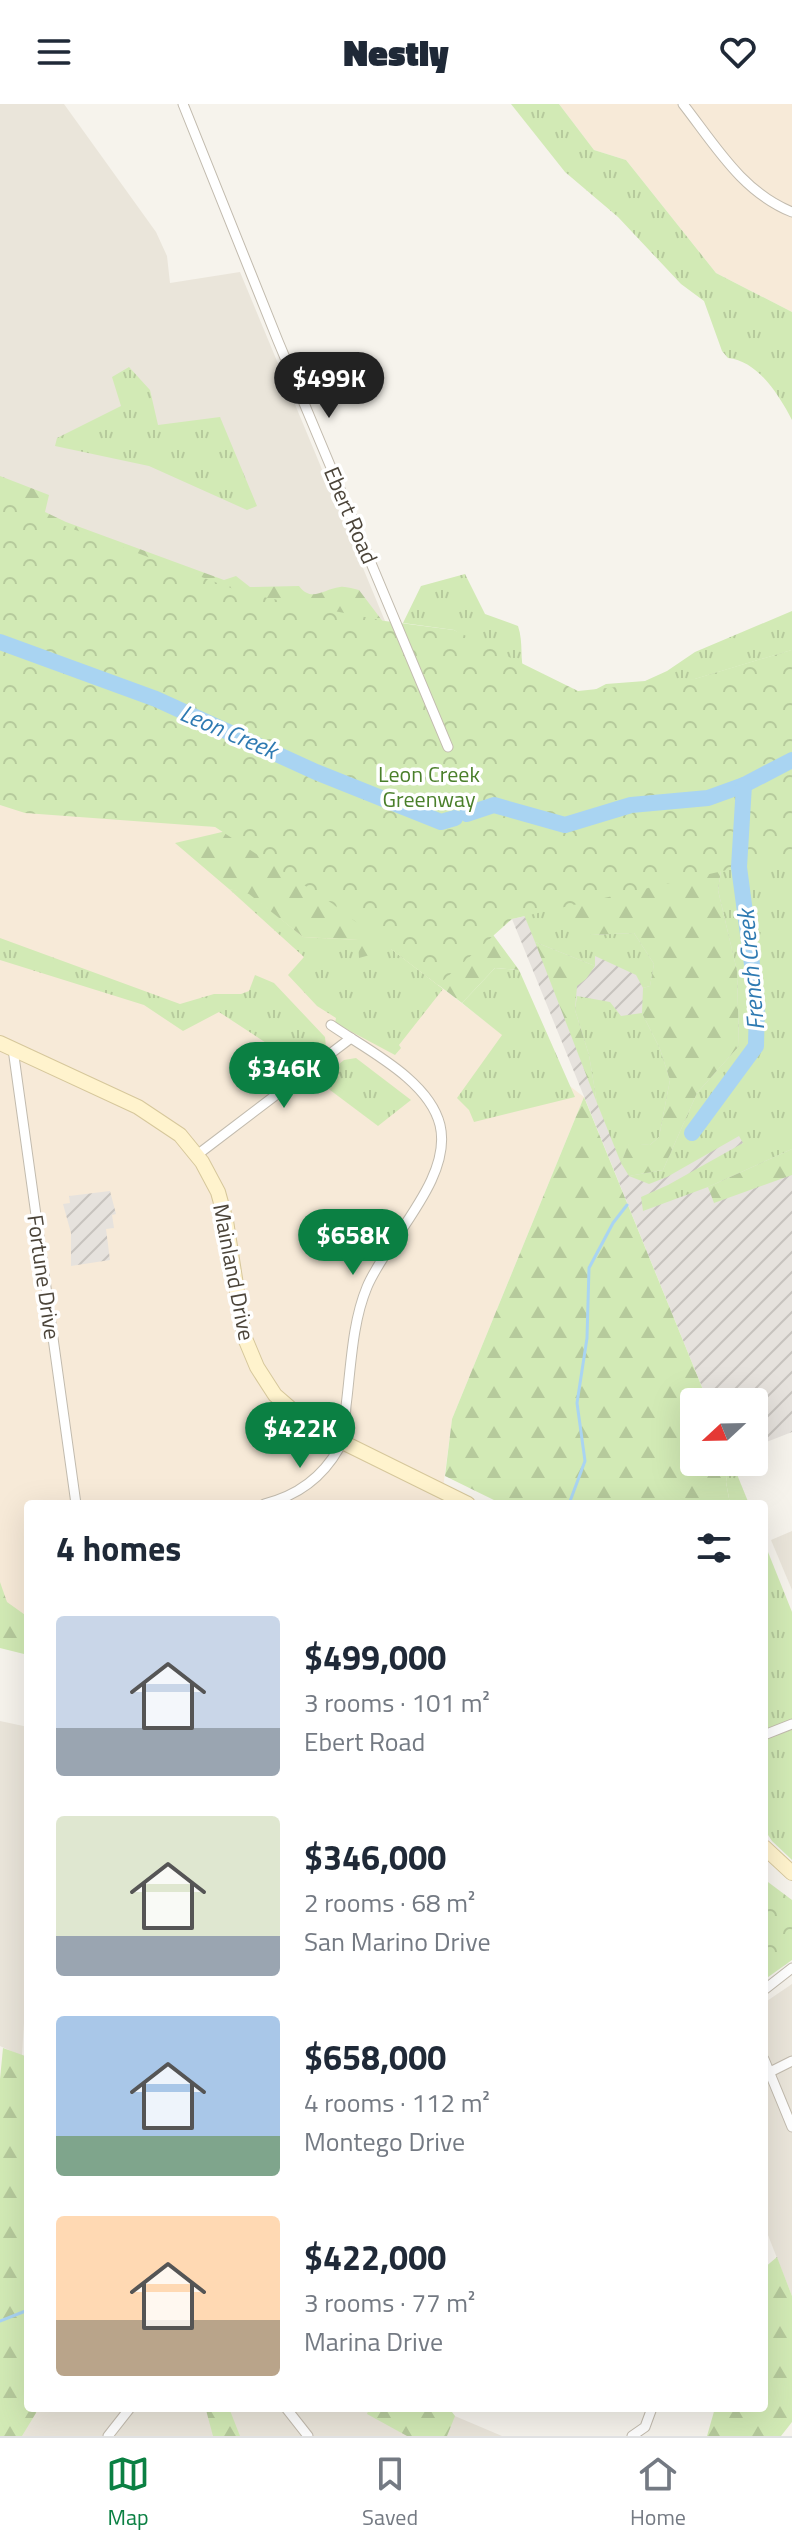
<!DOCTYPE html>
<meta charset="utf-8">
<style>
body{margin:0;font-family:"Titillium Web",sans-serif;background:#f6f6f7;color:#1f2937;height:100vh;display:flex;flex-direction:column;font-size:30px;white-space:nowrap}
*{box-sizing:border-box;margin:0}
p{font-size:26px;color:#747a83}
.icon{flex:none;width:44px;height:44px;fill:none;stroke:currentColor;stroke-width:2;stroke-linecap:round;stroke-linejoin:round}
.map{position:relative;flex:1;overflow:hidden}
.sheet{position:absolute;left:24px;top:1396px;width:744px;height:912px;display:flex;flex-direction:column;background:#fff;border-radius:8px;box-shadow:0 8px 32px #0002}
.sheet>*{flex:none}
.needle{width:52px;rotate:248deg}
.tools{position:absolute;left:680px;top:1284px;display:grid;gap:16px}
.tools a{display:grid;place-items:center;width:88px;height:88px;border-radius:8px;background:#fff;box-shadow:0 8px 32px #0002;font-size:40px}
.price{position:absolute;translate:-50% -68px;padding:0 18px;border-radius:28px;background:#0b8043;color:#fff;font-size:26px;line-height:52px;filter:drop-shadow(0 2px 4px #0008)}
.price::after{content:'';position:absolute;left:50%;top:48px;width:24px;height:18px;margin-left:-12px;background:inherit;clip-path:polygon(0 0,100% 0,50% 100%)}
.price.selected{background:#222;color:#fff}
ul{padding:0;list-style:none}
li{display:flex;align-items:center;gap:24px;height:200px;padding:0 32px}
li span{display:grid;place-items:center;flex:none;width:224px;height:160px;border-radius:8px;color:#555}
li>.icon{margin-inline-start:auto}
span .icon{width:96px;height:96px;fill:#fffc;stroke-width:1}
li b{font-size:34px}
h2{display:flex;justify-content:space-between;align-items:center;height:96px;padding:0 32px;font-size:34px}
header{display:flex;justify-content:space-between;align-items:center;height:104px;padding:0 32px;background:#fff;font-size:36px;font-weight:800}
.menu{display:flex;justify-content:space-around;align-items:center;height:112px;border-top:2px solid #e0e1e3;background:#fff;font-size:22px;color:#747a83}
.menu a{display:grid;justify-items:center;gap:4px}
.menu .selected{color:#0b8043}
.map>svg:first-child{display:block}
.residential{fill:#eae5da}
.commercial{fill:#f7ead8}
.industrial{fill:url(#industrial-furrows)}
.grass{fill:url(#grass-tufts)}
.forest{fill:url(#forest-firs)}
.park{fill:url(#park-crowns)}
.lines{fill:none;stroke-linecap:round;stroke-linejoin:round}
.stream{stroke:#a9d4f2;stroke-width:3}
.river{stroke:#a9d4f2;stroke-width:16}
.street-casing{stroke:#c2bbae;stroke-width:11}
.secondary-casing{stroke:#d6c79b;stroke-width:16}
.street{stroke:#fff;stroke-width:9}
.secondary{stroke:#fff3cd;stroke-width:14}
.labels{text-anchor:middle;dominant-baseline:central;stroke-width:7;stroke-linejoin:round;paint-order:stroke}
.street-label{font-size:22px;fill:#4b4439;stroke:#fff}
.park-label{font-size:22px;fill:#4a7f2a;stroke:#fff}
.water-label{font-size:24px;font-style:italic;fill:#2e7ab2;stroke:#fff}
</style>
<header><svg class="icon" aria-label="menu" viewBox="0 0 24 24"><path d="M4 6h16M4 12h16M4 18h16"/></svg>Nestly<svg class="icon" aria-label="heart" viewBox="0 0 24 24"><path d="M12 20l-8-8c-3-5 5-10 8-4 3-6 11-1 8 4z"/></svg></header>
<div class="map">
<svg width="792" height="2332" viewBox="0 0 792 2332">
<defs>
<pattern id="industrial-furrows" width="10" height="10" patternUnits="userSpaceOnUse" patternTransform="scale(2)"><rect width="10" height="10" fill="#e6e2dd"/><path d="M-1 1l2-2M0 10L10 0M9 11l2-2" fill="none" stroke="#c7c3be"/></pattern>
<pattern id="grass-tufts" width="24" height="20" patternUnits="userSpaceOnUse" patternTransform="scale(2)"><rect width="24" height="20" fill="#d2eab5"/><path d="M3 7l-1-3M5 7V3M7 7l1-3M15 17l-1-3M17 17v-4M19 17l1-3" fill="none" stroke="#b6ca9c"/></pattern>
<pattern id="forest-firs" width="22" height="20" patternUnits="userSpaceOnUse" patternTransform="scale(2)"><rect width="22" height="20" fill="#d2eab5"/><path d="M5 1l3.5 6h-7zM16 11l3.5 6h-7z" fill="#b6ca9c"/></pattern>
<pattern id="park-crowns" width="20" height="18" patternUnits="userSpaceOnUse" patternTransform="scale(2)"><rect width="20" height="18" fill="#d2eab5"/><path d="M2 6a3 3 0 1 1 6 0M12 15a3 3 0 1 1 6 0" fill="none" stroke="#b6ca9c"/></pattern>
</defs>
<rect width="100%" height="100%" fill="#f6f3ec"/>
<g class="residential">
<polygon points="0,0 64,0 156,128 167,152 170,179 240,168 385,517 247,490 57,419 0,388"/>
<polygon points="792,1427 792,1486 771,1436"/>
<polygon points="0,1617 28,1623 28,1852 22,1952 0,1942"/>
<polygon points="792,1880 792,2192 764,2121 764,1899"/>
<polygon points="0,2303 436,2304 502,2332 0,2332"/>
</g>
<g class="commercial">
<polygon points="559,0 792,0 792,208 716,169 626,56 594,46"/>
<polygon points="0,701 215,723 330,798 584,993 452,1315 441,1400 28,1400 28,1519 0,1522"/>
</g>
<g class="industrial">
<polygon points="792,749 792,1328 754,1343 754,1298 708,1298 512,815 727,766"/>
<polygon points="110,1087 116,1110 112,1111 114,1124 106,1125 110,1156 71,1162 71,1129 63,1100 70,1099 69,1092"/>
</g>
<g class="grass">
<path d="M511 0H559L594 46 626 56 716 169 792 208V316C779 291 758 257 728 254L722 247 704 197 681 180 618 113 565 68Z"/>
<polygon points="129,263 150,286 158,321 220,313 257,402 247,406 149,362 55,342 57,334 121,302 112,273"/>
<path d="M465 470 485 510 518 522C524 540 519 555 525 571L555 589 581 593 606 580 645 577 667 567 695 548 792 507V546L695 575 573 601 537 593 505 559 454 526 403 519 421 482Z"/>
<polygon points="792,661 792,1045 708,1083 643,1107 641,1093 668,1081 743,1039 739,1032 667,1073 649,1080 629,1072 663,1066 697,989 739,942 737,867 718,786 728,720"/>
<polygon points="478,697 591,831 634,829 654,860 650,882 643,884 636,871 595,852 595,862 535,838"/>
<polygon points="229,785 249,789 303,833 359,836 391,845 443,885 399,941 401,944 395,951 335,919 336,914 317,902 288,871 304,853"/>
<polygon points="0,834 180,900 214,890 241,890 249,887 255,871 274,879 325,933 326,943 300,961 219,908 183,927 144,901 0,856"/>
<polygon points="495,864 519,866 575,993 474,1018 469,1006 457,994 502,931 462,899"/>
<polygon points="577,892 610,898 621,912 642,909 660,945 670,976 659,1033 650,1041 629,1040 621,1059 597,999 589,951 575,906"/>
<polygon points="356,954 411,996 378,1022 318,977 344,956"/>
<polygon points="729,1358 732,1358 749,1400 730,1400 726,1378"/>
<polygon points="764,1438 792,1508 792,1756 772,1737 764,1725"/>
</g>
<g class="forest">
<path d="M0 372 49 391 45 408 66 418 224 476 236 472 250 483 299 482C312 499 323 485 340 483 346 482 353 485 359 486L393 531 477 809 519 866 495 864 462 899 391 845 359 854 358 836 303 833 249 790 229 785 175 739 252 721 0 516Z"/>
<polygon points="792,546 728,720 718,786 737,867 739,942 697,989 663,1066 629,1072 621,1059 629,1039 650,1041 659,1033 670,976 660,945 642,909 643,884 650,882 654,860 634,829 591,831 565,816 537,593 695,575"/>
<polygon points="535,838 595,862 586,875 577,882 575,906 589,951 597,999"/>
<polygon points="584,993 708,1298 694,1298 694,1358 729,1358 726,1378 730,1400 502,1400 445,1372 452,1315"/>
<polygon points="792,1045 792,1071 714,1099 708,1083"/>
<polygon points="0,1478 7,1498 28,1513 28,1551 0,1544"/>
<polygon points="3,1944 28,1953 28,2304 39,2304 22,2332 0,2332 0,1975"/>
<polygon points="777,2153 792,2192 792,2318 781,2332 707,2332 715,2304 764,2304 764,2164"/>
<polygon points="209,2304 229,2304 240,2332 213,2332 206,2306"/>
<polygon points="369,2304 449,2304 455,2312 447,2332 407,2332 367,2310"/>
</g>
<g class="park">
<polygon points="0,388 57,419 247,490 385,517 454,526 578,587 695,575 792,546 792,749 727,766 512,815 438,881 330,798 215,723 25,709 0,701"/>
<polygon points="764,1775 792,1796 792,1856 764,1876"/>
</g>
<g class="lines">
<g class="stream">
<polyline points="569,1400 585,1357 577,1299 587,1234 589,1164 613,1119 627,1101"/>
<polyline points="0,2217 28,2206"/>
</g>
<g class="river">
<polyline points="0,538 156,595 316,668 441,718 455,714"/>
<polyline points="467,710 494,701 565,721 631,701 708,694 744,681 792,656"/>
<polyline points="692,1029 756,942 757,898 739,763 744,681"/>
</g>
<g class="street-casing">
<g id="street">
<polyline points="183,0 278,237 448,643"/>
<path d="M683 0C715 41 742 88 792 108"/>
<polyline points="13,945 76,1400"/>
<polyline points="197,1051 351,934"/>
<path d="M264 1400C297 1392 322 1374 339 1344 345 1332 345 1315 346 1302 351 1263 352 1219 367 1183 387 1135 453 1075 440 1021 429 976 367 946 331 921"/>
<polyline points="764,1631 792,1620"/>
<polyline points="764,1886 792,1864"/>
<polyline points="764,1955 792,2023"/>
<polyline points="770,1968 792,1957"/>
<polyline points="286,2304 308,2332"/>
<polyline points="108,2332 130,2304"/>
<polyline points="632,2332 645,2323 652,2304"/>
</g>
</g>
<g class="secondary-casing">
<g id="secondary">
<polyline points="0,939 138,1003 180,1031 202,1058 218,1088 226,1117 244,1232 257,1263 275,1291 312,1323 468,1400"/>
<polyline points="764,1743 792,1769"/>
</g>
</g>
<use href="#street" class="street"/>
<use href="#secondary" class="secondary"/>
</g>
<g class="labels">
<g class="street-label">
<text transform="translate(351 411) rotate(67)">Ebert Road</text>
<text transform="translate(234 1168) rotate(79)">Mainland Drive</text>
<text transform="translate(44 1173) rotate(82)">Fortune Drive</text>
</g>
<g class="park-label">
<text x="429" y="670">Leon Creek<tspan x="429" dy="25">Greenway</tspan></text>
</g>
<g class="water-label">
<text transform="translate(229 627) rotate(23)">Leon Creek</text>
<text transform="translate(750 866) rotate(-95)">French Creek</text>
</g>
</g>
</svg>
<div class="tools">
<a><svg class="needle" viewBox="-14 -14 28 28"><path d="M0-13l5 13h-10z" fill="#e53935"/><path d="M0 13l5-13h-10z" fill="#747a83"/></svg></a>
</div>
<b class="price selected" style="left:329px;top:316px">$499K</b>
<b class="price" style="left:284px;top:1006px">$346K</b>
<b class="price" style="left:353px;top:1173px">$658K</b>
<b class="price" style="left:300px;top:1366px">$422K</b>
<section class="sheet">
<h2>4 homes<svg class="icon" aria-label="filters" viewBox="0 0 24 24"><path d="M4 7h16M4 17h16"/><circle cx="9" cy="7" r="2"/><circle cx="15" cy="17" r="2"/></svg></h2>
<ul>
<li><span style="background:linear-gradient(#c9d6e8 70%,#9aa5b1 0)"><svg class="icon" aria-label="home" viewBox="0 0 24 24"><path d="M3 11l9-7 9 7M6 9v11h12V9"/></svg></span><div><b>$499,000</b><p>3 rooms · 101 m²</p><p>Ebert Road</p></div></li>
<li><span style="background:linear-gradient(#dfe7d0 75%,#9aa5b1 0)"><svg class="icon" aria-label="home" viewBox="0 0 24 24"><path d="M3 11l9-7 9 7M6 9v11h12V9"/></svg></span><div><b>$346,000</b><p>2 rooms · 68 m²</p><p>San Marino Drive</p></div></li>
<li><span style="background:linear-gradient(#a9c7e8 75%,#7fa58c 0)"><svg class="icon" aria-label="home" viewBox="0 0 24 24"><path d="M3 11l9-7 9 7M6 9v11h12V9"/></svg></span><div><b>$658,000</b><p>4 rooms · 112 m²</p><p>Montego Drive</p></div></li>
<li><span style="background:linear-gradient(#ffd9b3 65%,#b9a48a 0)"><svg class="icon" aria-label="home" viewBox="0 0 24 24"><path d="M3 11l9-7 9 7M6 9v11h12V9"/></svg></span><div><b>$422,000</b><p>3 rooms · 77 m²</p><p>Marina Drive</p></div></li>
</ul>
</section>
</div>
<nav class="menu">
<a class="selected"><svg class="icon" aria-label="map" viewBox="0 0 24 24"><path d="M3 6l6-2 6 2 6-2v14l-6 2-6-2-6 2zM9 4v14M15 6v14"/></svg>Map</a>
<a><svg class="icon" aria-label="saved" viewBox="0 0 24 24"><path d="M7 4h10v16l-5-4-5 4z"/></svg>Saved</a>
<a><svg class="icon" aria-label="home" viewBox="0 0 24 24"><path d="M3 11l9-7 9 7M6 9v11h12V9"/></svg>Home</a>
</nav>
